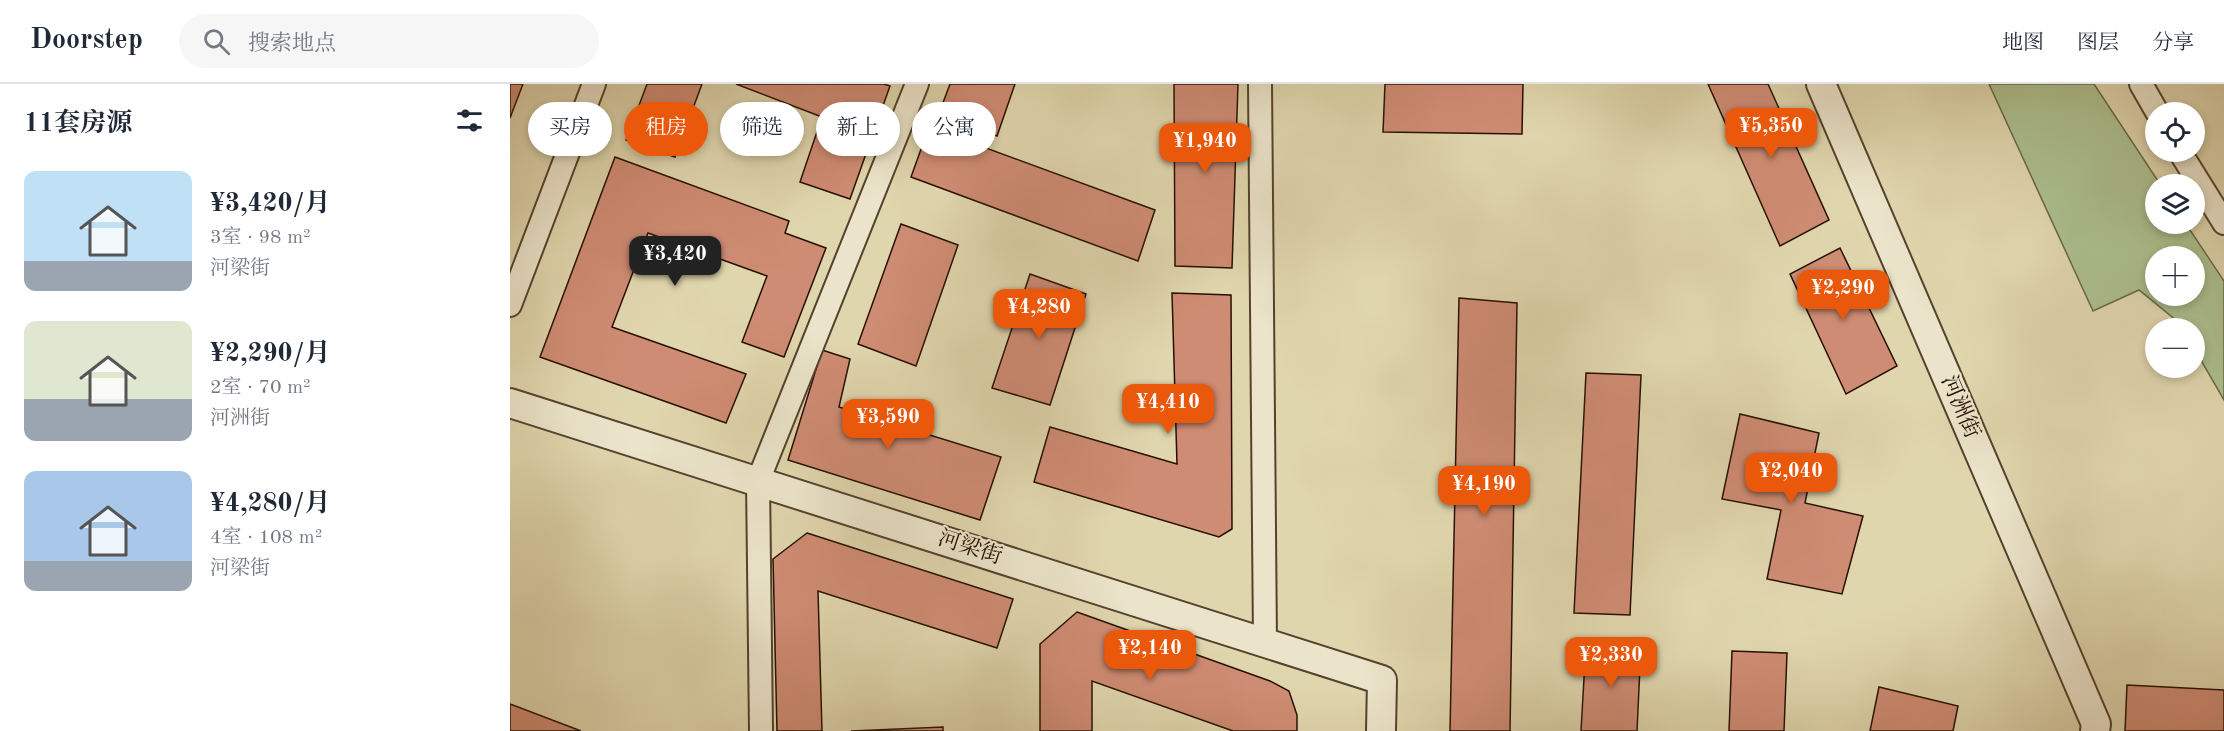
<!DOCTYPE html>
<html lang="zh">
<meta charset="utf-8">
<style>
body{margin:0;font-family:"Old Standard TT","Noto Serif SC",serif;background:#f6f6f7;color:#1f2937;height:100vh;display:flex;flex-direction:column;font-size:22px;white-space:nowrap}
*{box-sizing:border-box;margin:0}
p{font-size:20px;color:#747a83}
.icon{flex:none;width:33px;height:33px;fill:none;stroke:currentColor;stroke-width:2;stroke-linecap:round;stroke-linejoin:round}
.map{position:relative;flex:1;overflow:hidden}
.side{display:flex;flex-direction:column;background:#fff;width:510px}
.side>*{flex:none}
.hud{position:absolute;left:18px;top:18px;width:570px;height:54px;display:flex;gap:12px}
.buttons{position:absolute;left:1635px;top:18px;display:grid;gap:12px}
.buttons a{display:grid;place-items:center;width:60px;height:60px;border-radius:50%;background:#fff;box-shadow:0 3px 9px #0003;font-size:30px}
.price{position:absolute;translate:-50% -51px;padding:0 14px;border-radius:12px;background:#ea580c;color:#fff;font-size:20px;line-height:39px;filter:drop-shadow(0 2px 3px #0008)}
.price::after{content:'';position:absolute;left:50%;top:36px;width:18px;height:14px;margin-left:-9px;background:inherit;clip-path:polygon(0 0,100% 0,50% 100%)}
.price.active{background:#222;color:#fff}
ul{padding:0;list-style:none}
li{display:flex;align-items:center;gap:18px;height:150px;padding:0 24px}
li span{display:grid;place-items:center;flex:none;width:168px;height:120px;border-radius:12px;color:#555}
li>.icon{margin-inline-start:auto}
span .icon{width:72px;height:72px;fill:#fffc;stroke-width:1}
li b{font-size:26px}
h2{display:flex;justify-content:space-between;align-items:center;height:72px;padding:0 24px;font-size:26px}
.pill{padding:0 21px;border-radius:27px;background:#fff;box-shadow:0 3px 9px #0003;font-size:21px;line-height:54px}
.pill.active{background:#ea580c;color:#fff}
header{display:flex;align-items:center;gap:36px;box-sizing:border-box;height:84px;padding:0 30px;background:#fff;border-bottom:2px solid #e0e1e3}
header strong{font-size:28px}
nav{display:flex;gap:33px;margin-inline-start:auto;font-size:21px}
.search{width:420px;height:54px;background:#f6f6f7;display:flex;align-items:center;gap:15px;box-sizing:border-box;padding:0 21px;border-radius:33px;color:#747a83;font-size:22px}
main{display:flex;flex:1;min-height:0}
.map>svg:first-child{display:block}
.green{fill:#acbf8f;stroke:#6a6848;stroke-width:1.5;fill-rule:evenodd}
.building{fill:#cf8c74;stroke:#271002;stroke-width:1.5}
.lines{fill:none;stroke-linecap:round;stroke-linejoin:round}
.minor-casing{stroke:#55422d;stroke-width:26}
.tertiary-casing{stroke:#55422d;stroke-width:32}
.minor{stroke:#ebe4ca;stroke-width:22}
.tertiary{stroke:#ebe4ca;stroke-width:28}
.labels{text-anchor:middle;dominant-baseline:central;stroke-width:4.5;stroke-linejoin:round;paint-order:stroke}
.street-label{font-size:22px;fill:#271002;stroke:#ebe4ca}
</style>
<header>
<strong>Doorstep</strong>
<div class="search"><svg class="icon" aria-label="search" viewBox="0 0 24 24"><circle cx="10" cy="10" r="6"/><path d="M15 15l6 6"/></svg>搜索地点</div>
<nav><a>地图</a><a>图层</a><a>分享</a></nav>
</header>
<main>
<section class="side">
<h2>11套房源<svg class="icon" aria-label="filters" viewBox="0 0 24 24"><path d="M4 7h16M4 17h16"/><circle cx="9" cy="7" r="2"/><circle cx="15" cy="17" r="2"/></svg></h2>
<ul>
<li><span style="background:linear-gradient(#bfe0f5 75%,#9aa5b1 0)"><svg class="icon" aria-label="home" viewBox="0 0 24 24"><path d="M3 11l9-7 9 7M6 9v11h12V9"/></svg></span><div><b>¥3,420/月</b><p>3室 · 98 m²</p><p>河梁街</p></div></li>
<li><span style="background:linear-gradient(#dfe7d0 65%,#9aa5b1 0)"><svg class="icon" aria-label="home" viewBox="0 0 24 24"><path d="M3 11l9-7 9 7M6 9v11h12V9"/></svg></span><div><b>¥2,290/月</b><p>2室 · 70 m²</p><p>河洲街</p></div></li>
<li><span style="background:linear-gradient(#a9c7e8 75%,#9aa5b1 0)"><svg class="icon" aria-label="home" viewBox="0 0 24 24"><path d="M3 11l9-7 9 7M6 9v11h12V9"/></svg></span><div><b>¥4,280/月</b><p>4室 · 108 m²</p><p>河梁街</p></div></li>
</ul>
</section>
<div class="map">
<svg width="1714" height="647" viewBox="0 0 1714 647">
<rect width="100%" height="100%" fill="#e0d6ae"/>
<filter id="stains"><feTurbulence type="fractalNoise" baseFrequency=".00333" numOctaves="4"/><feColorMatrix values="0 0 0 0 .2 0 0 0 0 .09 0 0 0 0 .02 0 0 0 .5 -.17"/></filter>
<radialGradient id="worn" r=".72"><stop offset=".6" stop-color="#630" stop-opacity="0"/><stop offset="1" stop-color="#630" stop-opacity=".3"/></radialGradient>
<path class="green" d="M1479 0H1584L1650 100H1646V140H1676L1714 197V316L1685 266 1684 244H1672L1667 237 1629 206 1583 227ZM1646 172H1684V212H1646Z"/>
<g class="building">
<polygon points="0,0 13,0 0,34"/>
<polygon points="137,0 192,0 165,73 116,56"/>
<polygon points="226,0 374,0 380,2 340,115 290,98 312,33"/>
<polygon points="440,0 505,0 487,52 428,32"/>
<polygon points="664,0 728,0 722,184 665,182"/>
<polygon points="875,0 1013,0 1012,50 873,48"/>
<polygon points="1198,0 1258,0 1319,136 1270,162"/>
<polygon points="419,43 645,126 628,177 401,93"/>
<polygon points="105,73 279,137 275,149 316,164 274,273 232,258 257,192 138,149 102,243 236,290 216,339 30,273"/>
<polygon points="391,140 448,161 406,282 348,260"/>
<polygon points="1330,164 1387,282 1336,310 1280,190"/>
<polygon points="520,190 576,210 540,321 482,304"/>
<polygon points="662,209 721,211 722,445 709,453 524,398 540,343 667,380"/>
<polygon points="949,214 1007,219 1000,647 940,647"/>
<polygon points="312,266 340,275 329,323 491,373 470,436 278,376"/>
<polygon points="1076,289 1131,291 1120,531 1064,529"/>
<polygon points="1230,330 1309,349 1295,419 1353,432 1332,510 1257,495 1271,426 1212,415"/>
<polygon points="297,449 503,515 487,564 308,507 312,647 267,647 263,475"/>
<polygon points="567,528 760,597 779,607 787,631 787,647 723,647 582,597 582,647 530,647 530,560"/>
<polygon points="1076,559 1131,561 1127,647 1071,647"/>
<polygon points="1222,567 1277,569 1274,647 1219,647"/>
<polygon points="1617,601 1714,606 1714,647 1615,647"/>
<polygon points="1369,603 1448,622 1443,647 1360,647"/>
<polygon points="0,620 71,647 0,647"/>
<polygon points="433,643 433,647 341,647"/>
</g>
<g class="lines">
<g class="minor-casing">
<g id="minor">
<polyline points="750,0 755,558"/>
<polyline points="1631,0 1647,28"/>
<polyline points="1670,68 1714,139"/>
<polyline points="0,221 84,0"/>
<polyline points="251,647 248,397 407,0"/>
</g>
</g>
<g class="tertiary-casing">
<g id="tertiary">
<polyline points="1311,0 1586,640 1585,647"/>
<polyline points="0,319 872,596 871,647"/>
</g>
</g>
<use href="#minor" class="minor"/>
<use href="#tertiary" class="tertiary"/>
</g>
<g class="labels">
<g class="street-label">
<text transform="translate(1450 323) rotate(67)">河洲街</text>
<text transform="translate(460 464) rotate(18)">河梁街</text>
</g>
</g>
<rect width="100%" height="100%" filter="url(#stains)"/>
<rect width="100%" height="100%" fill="url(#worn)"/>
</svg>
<div class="buttons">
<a><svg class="icon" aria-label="locate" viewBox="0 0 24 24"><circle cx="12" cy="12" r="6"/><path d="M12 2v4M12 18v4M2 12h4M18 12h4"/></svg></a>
<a><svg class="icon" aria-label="layers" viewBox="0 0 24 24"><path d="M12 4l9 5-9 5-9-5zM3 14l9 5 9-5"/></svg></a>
<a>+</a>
<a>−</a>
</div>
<b class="price" style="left:1261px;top:75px">¥5,350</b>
<b class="price" style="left:695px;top:90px">¥1,940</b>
<b class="price active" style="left:165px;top:203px">¥3,420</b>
<b class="price" style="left:1333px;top:237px">¥2,290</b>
<b class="price" style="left:529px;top:256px">¥4,280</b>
<b class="price" style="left:658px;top:351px">¥4,410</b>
<b class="price" style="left:378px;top:366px">¥3,590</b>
<b class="price" style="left:1281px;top:420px">¥2,040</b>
<b class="price" style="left:974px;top:433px">¥4,190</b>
<b class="price" style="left:640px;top:597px">¥2,140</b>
<b class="price" style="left:1101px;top:604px">¥2,330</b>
<div class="hud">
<a class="pill">买房</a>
<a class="pill active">租房</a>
<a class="pill">筛选</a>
<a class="pill">新上</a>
<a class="pill">公寓</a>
</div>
</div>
</main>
